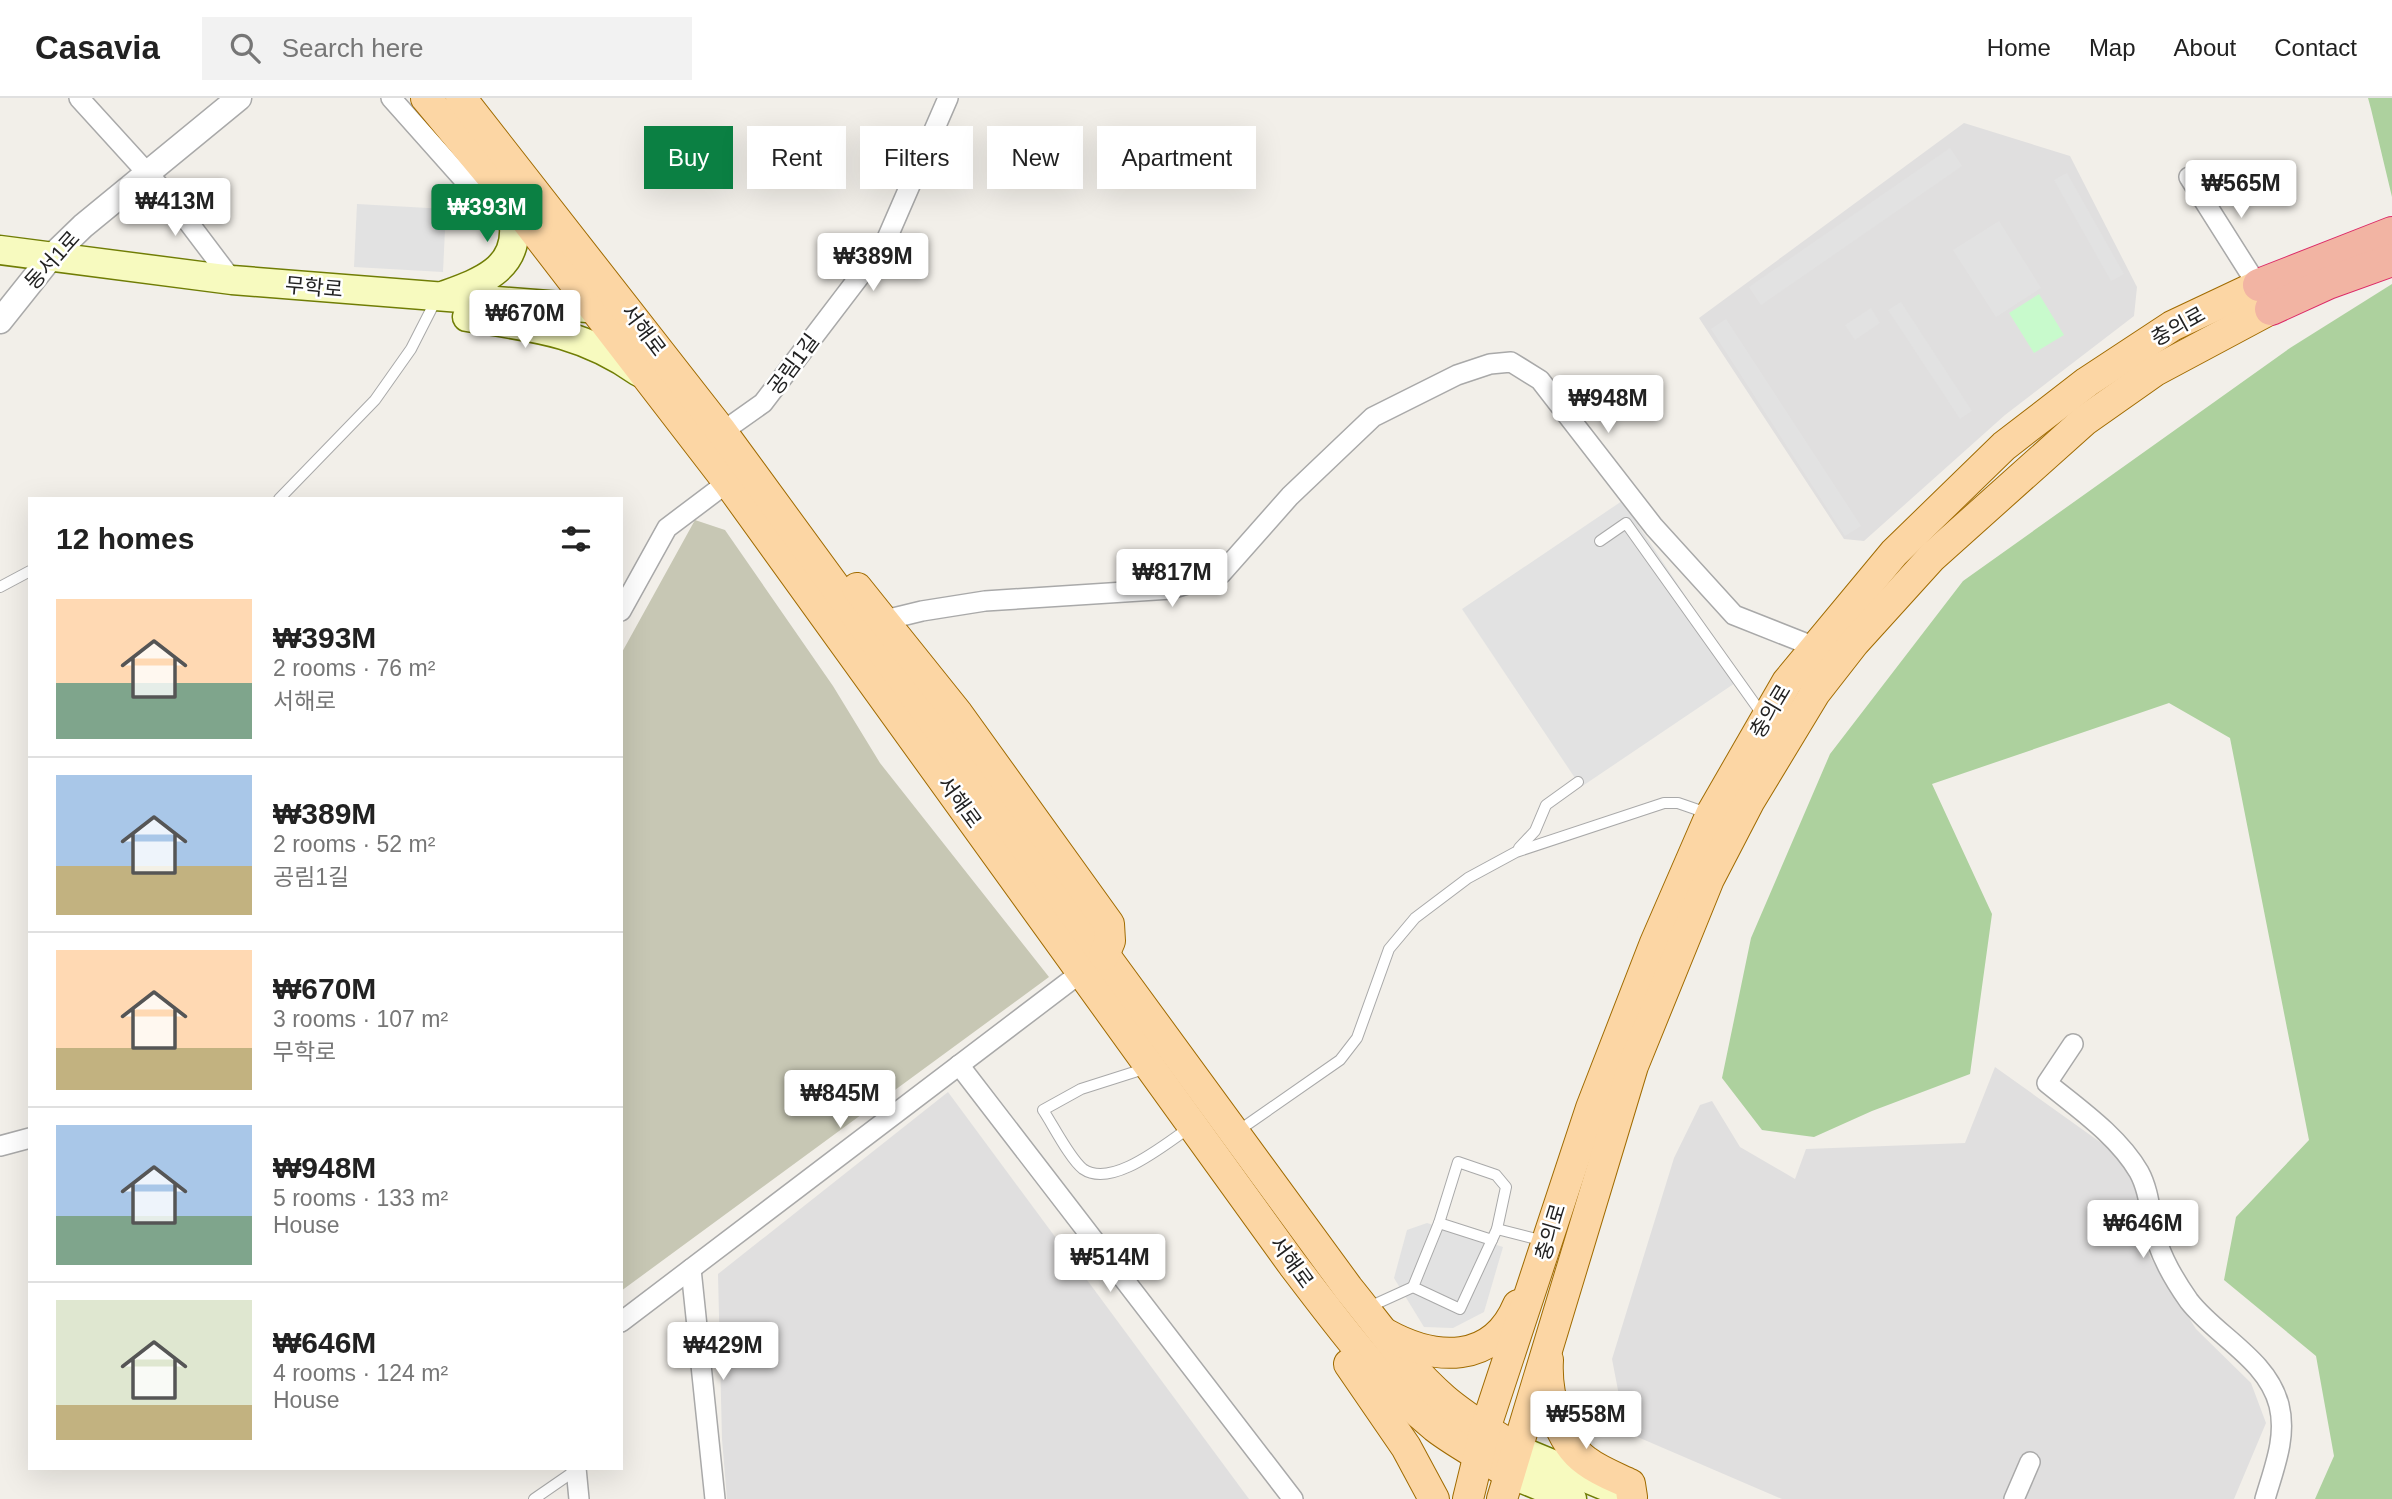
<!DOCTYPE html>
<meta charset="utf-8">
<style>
body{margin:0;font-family:Helvetica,"Noto Sans KR",sans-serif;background:#f2f2f2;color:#222;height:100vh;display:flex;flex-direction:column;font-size:26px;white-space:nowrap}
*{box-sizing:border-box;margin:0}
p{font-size:23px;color:#767676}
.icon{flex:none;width:38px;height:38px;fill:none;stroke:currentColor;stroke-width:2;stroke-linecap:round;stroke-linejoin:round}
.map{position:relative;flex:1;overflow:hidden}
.side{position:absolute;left:28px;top:399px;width:595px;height:973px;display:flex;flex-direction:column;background:#fff;border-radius:0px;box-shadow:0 7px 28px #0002}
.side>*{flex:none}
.guide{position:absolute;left:644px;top:28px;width:665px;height:63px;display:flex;gap:14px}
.price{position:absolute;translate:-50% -60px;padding:0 16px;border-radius:7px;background:#fff;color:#222;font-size:23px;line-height:46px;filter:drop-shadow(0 2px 4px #0008)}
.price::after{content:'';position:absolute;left:50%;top:42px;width:21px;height:16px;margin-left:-10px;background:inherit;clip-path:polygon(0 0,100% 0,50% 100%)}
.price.current{background:#0b8043;color:#fff}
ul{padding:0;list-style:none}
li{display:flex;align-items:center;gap:21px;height:175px;padding:0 28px}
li+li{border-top:2px solid #e0e0e0}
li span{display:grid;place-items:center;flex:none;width:196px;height:140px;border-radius:0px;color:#555}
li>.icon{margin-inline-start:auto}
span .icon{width:84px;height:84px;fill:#fffc;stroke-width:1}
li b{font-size:30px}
h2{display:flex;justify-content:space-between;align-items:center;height:84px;padding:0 28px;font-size:30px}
.chip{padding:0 24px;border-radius:0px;background:#fff;box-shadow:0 7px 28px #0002;font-size:24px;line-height:63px}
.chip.current{background:#0b8043;color:#fff}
header{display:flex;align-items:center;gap:42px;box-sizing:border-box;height:98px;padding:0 35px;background:#fff;border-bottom:2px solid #e0e0e0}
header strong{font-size:33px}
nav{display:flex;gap:38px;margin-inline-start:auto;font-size:24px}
.search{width:490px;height:63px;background:#f2f2f2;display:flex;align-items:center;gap:18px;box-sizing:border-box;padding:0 24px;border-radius:0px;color:#767676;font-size:26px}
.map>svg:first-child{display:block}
.residential{fill:#e0dfdf}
.construction{fill:#c7c7b4}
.forest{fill:#add19e}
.park{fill:#c8facc}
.parking{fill:#e2e2e2}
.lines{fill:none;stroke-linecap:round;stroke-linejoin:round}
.service-casing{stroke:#a9a9a9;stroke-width:12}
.minor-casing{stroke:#a9a9a9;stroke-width:22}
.tertiary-casing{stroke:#a9a9a9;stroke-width:27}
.secondary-casing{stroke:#707d05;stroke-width:31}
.primary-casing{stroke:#a06b00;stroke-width:32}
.trunk-casing{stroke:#dc2a67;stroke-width:34}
.service{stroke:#fff;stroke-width:10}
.minor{stroke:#fff;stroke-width:19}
.tertiary{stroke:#fff;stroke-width:24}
.secondary{stroke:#f7fabf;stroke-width:28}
.primary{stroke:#fcd6a4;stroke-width:30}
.trunk{stroke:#f2b4a3;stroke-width:32}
.labels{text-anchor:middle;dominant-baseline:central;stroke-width:5;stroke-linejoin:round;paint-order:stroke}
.street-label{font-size:21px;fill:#222;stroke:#fff}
</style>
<header>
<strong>Casavia</strong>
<div class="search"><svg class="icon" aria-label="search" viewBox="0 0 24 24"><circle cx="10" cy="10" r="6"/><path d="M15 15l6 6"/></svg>Search here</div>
<nav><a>Home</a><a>Map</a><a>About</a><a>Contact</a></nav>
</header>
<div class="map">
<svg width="2392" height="1401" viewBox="0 0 2392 1401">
<rect width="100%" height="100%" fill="#f2efe9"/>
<g class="residential">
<polygon points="1964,25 2070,58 2137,189 2134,218 2005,317 1864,443 1844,441 1699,220"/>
<polygon points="1995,969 2135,1069 2149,1157 2196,1231 2251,1285 2266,1325 2234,1401 2011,1401 2005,1398 2004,1401 1782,1401 1626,1334 1612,1261 1674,1060 1700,1007 1712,1003 1740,1049 1795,1081 1806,1051 1965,1045"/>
<polygon points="948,994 1249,1401 727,1401 722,1341 718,1176"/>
</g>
<polygon class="construction" points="695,422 725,432 833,588 880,665 1049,879 621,1193 621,556"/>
<g class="forest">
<polygon points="2368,0 2392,0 2392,99 2371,11"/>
<polygon points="2392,186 2392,1401 2315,1401 2334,1358 2316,1258 2224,1182 2236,1119 2309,1042 2230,640 2169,605 1932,686 1992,816 1970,976 1872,1013 1814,1039 1762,1032 1722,980 1751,840 1830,656 1963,483 2290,250"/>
</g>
<polygon class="park" points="2039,196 2064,237 2034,255 2009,215"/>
<g class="parking">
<polygon points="1950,50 1962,68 1761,207 1749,189"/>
<polygon points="2067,75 2124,176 2111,183 2054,82"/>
<polygon points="357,106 446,111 443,174 354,169"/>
<polygon points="1999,123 2041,190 1996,219 1953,152"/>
<polygon points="1901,204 1972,313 1960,321 1888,212"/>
<polygon points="1871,210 1880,225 1855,242 1845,227"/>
<polygon points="1726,221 1861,428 1845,438 1711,231"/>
<polygon points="1622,403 1741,581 1581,689 1462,511"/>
<polygon points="1427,1125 1503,1149 1484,1214 1453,1230 1424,1229 1394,1180 1407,1132"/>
</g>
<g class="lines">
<g class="service-casing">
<g id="service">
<polyline points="279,401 375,302 411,251 437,200"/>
<polyline points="1600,443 1626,425 1762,616"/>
<polyline points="0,489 30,473"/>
<polyline points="1519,750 1535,733 1546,707 1578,684"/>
<path d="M1147 970 1081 991 1043 1012C1053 1027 1070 1061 1083 1071 1112 1091 1165 1046 1189 1030"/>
<polyline points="1238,1033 1340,962 1357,940 1389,851 1415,820 1468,780 1516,754 1664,705 1678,705 1707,715"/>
<polygon points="1458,1064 1496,1077 1506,1089 1497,1131 1460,1211 1413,1189 1439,1125"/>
<polyline points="1439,1125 1492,1142"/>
<polyline points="1497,1131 1544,1143"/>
<polyline points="1369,1209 1413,1189"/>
<polyline points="534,1401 576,1372"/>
</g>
</g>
<g class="minor-casing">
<g id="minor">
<polyline points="79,0 170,100 232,182"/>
<polyline points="391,0 472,91 506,96"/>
<polyline points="2189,79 2263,196"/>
<polyline points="722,334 763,305 885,145 948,0"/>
<polyline points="621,513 667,430 728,384"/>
<polyline points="885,522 922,513 985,503 1171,491 1221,476 1290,398 1373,319 1457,277 1490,266 1511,264 1540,282 1654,429 1734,517 1815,549"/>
<path d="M2073 946 2047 985C2079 1011 2118 1038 2139 1074 2151 1096 2150 1123 2158 1146 2165 1166 2177 1186 2189 1203 2216 1238 2267 1261 2279 1307 2287 1339 2274 1370 2265 1401"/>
<polyline points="959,967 1293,1401"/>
<polyline points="0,1048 30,1040"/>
<polyline points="691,1171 715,1401"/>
<polyline points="621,1224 1083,873"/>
<polyline points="576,1370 579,1401"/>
<polyline points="2014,1401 2030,1364"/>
</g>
</g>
<g class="tertiary-casing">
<polyline id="tertiary" points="0,223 51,159 83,128 239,0"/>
</g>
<g class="secondary-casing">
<g id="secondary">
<polyline points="0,152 232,182 612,212"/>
<path d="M445 197C478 185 517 172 514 129 513 118 508 106 506 96"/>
<path d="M467 219C532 229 583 234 639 274"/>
<polyline points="1516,1351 1615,1392"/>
<polyline points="1508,1375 1572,1401"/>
</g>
</g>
<g class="primary-casing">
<g id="primary">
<path d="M426 0 506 96 728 384 1293 1167C1337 1224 1379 1283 1435 1329 1457 1346 1484 1360 1508 1375"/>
<path d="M461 0 722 334 1348 1190C1379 1228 1407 1269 1444 1301 1466 1320 1492 1335 1516 1351"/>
<polyline points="857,490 958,616 1109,826 1110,843 1104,857"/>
<path d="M1386 1236C1435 1263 1493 1267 1518 1207"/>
<path d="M1548 1262C1546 1295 1558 1343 1586 1363 1599 1373 1615 1379 1630 1386L1632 1399"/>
<polyline points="1349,1266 1406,1349 1434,1401"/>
<polyline points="1468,1401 1485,1331 1591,1010 1655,845 1711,716 1787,584 1894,455 2004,348 2087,284 2172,228 2259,187"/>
<polyline points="1502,1401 1633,968 1709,781 1749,704 1815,595 1854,545 1932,459 2084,323 2155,273 2271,211"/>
</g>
</g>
<g class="trunk-casing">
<g id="trunk">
<polyline points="2259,187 2392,135"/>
<polyline points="2271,211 2328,185 2392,162"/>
</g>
</g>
<use href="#service" class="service"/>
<use href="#minor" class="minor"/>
<use href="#tertiary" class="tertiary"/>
<use href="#secondary" class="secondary"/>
<use href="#primary" class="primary"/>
<use href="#trunk" class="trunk"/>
</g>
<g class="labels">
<g class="street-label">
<text transform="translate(52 162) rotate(-48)">동서1로</text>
<text transform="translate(314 189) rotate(5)">무학로</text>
<text transform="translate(2178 228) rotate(-29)">충의로</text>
<text transform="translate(644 232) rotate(53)">서해로</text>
<text transform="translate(793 266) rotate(-53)">공림1길</text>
<text transform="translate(1770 613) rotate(-59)">충의로</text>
<text transform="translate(960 704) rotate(54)">서해로</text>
<text transform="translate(1550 1134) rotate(-73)">충의로</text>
<text transform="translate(1292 1164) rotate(54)">서해로</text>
</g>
</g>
</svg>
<b class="price" style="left:2241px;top:122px">₩565M</b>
<b class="price" style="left:175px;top:140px">₩413M</b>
<b class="price current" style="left:487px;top:146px">₩393M</b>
<b class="price" style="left:873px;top:195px">₩389M</b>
<b class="price" style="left:525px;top:252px">₩670M</b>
<b class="price" style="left:1608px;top:337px">₩948M</b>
<b class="price" style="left:1172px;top:511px">₩817M</b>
<b class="price" style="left:840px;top:1032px">₩845M</b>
<b class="price" style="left:2143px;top:1162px">₩646M</b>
<b class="price" style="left:1110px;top:1196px">₩514M</b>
<b class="price" style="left:723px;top:1284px">₩429M</b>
<b class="price" style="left:1586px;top:1353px">₩558M</b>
<div class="guide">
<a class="chip current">Buy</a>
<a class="chip">Rent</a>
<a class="chip">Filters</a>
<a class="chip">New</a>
<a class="chip">Apartment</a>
</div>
<section class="side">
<h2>12 homes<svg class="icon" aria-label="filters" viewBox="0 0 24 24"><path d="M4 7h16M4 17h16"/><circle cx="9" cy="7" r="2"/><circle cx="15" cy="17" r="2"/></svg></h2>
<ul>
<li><span style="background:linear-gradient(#ffd9b3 60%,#7fa58c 0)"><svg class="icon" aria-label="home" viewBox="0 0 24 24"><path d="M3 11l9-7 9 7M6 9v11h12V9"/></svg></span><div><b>₩393M</b><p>2 rooms · 76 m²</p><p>서해로</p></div></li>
<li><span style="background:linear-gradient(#a9c7e8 65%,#c2b280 0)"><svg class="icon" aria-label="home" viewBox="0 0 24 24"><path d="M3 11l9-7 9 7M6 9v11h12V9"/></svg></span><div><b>₩389M</b><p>2 rooms · 52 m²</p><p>공림1길</p></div></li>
<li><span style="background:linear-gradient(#ffd9b3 70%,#c2b280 0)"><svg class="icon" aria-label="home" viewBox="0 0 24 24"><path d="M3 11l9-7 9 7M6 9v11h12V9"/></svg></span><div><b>₩670M</b><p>3 rooms · 107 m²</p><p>무학로</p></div></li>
<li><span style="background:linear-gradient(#a9c7e8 65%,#7fa58c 0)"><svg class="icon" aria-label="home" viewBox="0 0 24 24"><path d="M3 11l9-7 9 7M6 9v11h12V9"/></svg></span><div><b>₩948M</b><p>5 rooms · 133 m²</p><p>House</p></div></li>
<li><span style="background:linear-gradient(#dfe7d0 75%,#c2b280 0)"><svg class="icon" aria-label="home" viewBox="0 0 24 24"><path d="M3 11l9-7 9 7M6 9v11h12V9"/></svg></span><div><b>₩646M</b><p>4 rooms · 124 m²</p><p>House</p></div></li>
</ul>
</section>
</div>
